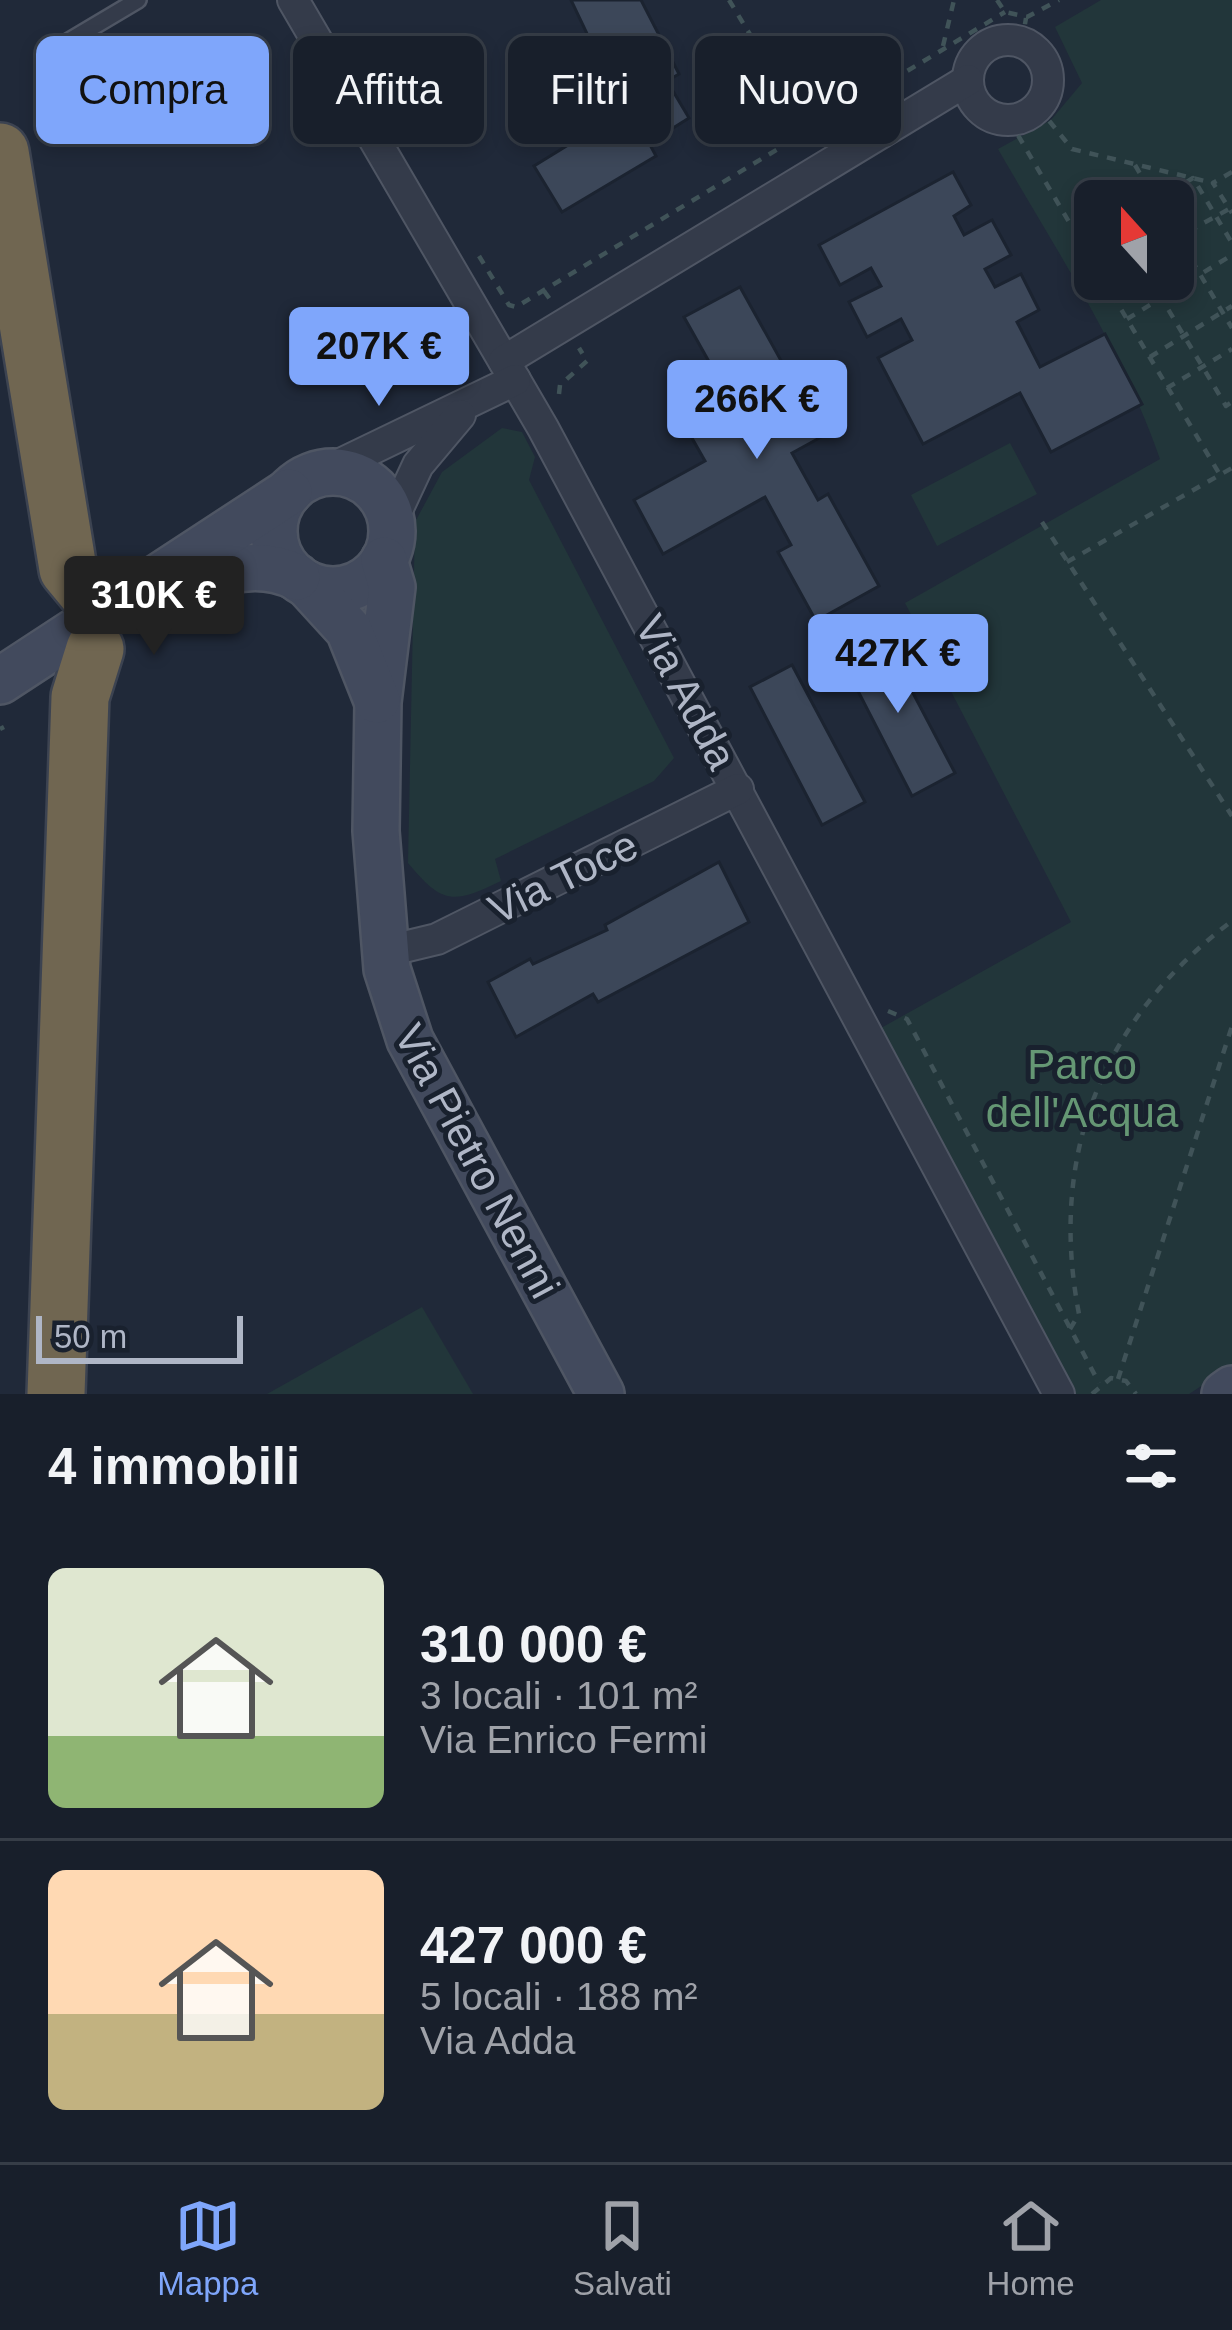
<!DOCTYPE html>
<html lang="it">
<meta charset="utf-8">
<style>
body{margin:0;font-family:Helvetica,sans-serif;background:#212733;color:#f1f3f6;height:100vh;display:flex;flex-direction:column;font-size:45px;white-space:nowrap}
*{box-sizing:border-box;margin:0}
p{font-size:39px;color:#9fa2a9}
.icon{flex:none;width:66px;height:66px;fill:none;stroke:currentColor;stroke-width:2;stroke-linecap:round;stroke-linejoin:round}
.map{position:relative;height:1394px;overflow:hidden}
.drawer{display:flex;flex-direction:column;background:#181f2b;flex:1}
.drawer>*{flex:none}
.banner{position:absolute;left:36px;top:36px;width:1161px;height:108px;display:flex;gap:24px}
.needle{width:78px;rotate:339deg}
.buttons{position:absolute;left:1074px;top:180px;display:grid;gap:24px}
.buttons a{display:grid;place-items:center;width:120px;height:120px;border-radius:18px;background:#181f2b;box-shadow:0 6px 18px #0003,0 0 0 3px #363d47;font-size:60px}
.scale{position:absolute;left:36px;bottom:30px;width:207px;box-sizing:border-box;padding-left:12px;border:6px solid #afb6c6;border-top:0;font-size:33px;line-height:42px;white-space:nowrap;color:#afb6c6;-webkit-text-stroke:9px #19212e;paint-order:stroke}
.price{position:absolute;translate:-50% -102px;padding:0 27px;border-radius:12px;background:#7fa6fb;color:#111;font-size:39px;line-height:78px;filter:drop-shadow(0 3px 6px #0008)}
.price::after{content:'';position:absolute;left:50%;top:72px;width:36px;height:27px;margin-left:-18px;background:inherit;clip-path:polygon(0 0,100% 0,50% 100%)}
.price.current{background:#222;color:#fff}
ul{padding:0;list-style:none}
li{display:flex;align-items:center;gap:36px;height:300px;padding:0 48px}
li+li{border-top:3px solid #363d47}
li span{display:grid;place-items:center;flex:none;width:336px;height:240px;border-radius:18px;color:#555}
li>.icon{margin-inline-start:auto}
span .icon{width:144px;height:144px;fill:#fffc;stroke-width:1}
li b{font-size:51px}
h2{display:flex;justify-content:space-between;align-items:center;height:144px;padding:0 48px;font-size:51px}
.pill{padding:0 42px;border-radius:18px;background:#181f2b;box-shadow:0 6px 18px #0003,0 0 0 3px #363d47;font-size:42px;line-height:108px}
.pill.current{background:#7fa6fb;color:#111}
.dock{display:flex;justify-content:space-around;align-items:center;height:168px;border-top:3px solid #363d47;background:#181f2b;font-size:33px;color:#9fa2a9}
.dock a{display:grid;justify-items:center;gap:6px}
.dock .current{color:#7fa6fb}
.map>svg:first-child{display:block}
.green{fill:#22363a;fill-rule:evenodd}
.building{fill:#3c4759;stroke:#1b2330;stroke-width:3}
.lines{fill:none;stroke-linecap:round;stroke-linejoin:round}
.lane-casing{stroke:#4f5664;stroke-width:20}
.street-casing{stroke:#4f5664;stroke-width:34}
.secondary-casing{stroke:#4f5664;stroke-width:50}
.highway-casing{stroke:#3c4351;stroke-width:62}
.path{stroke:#405358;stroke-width:4.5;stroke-dasharray:9 9;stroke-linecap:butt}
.lane{stroke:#343b4a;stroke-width:15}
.street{stroke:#343b4a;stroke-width:30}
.secondary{stroke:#424a5d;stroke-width:45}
.highway{stroke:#706651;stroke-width:57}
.labels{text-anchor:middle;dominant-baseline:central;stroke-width:10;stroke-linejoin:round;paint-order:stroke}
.street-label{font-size:42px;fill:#afb6c6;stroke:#19212e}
.park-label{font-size:42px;fill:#659774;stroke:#19212e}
</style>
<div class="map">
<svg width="1232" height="1394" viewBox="0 0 1232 1394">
<rect width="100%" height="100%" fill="#202939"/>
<g class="green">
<path d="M1101 0H1232V1366L1189 1394H1076L881 1028 1071 922 905 603 1160 459C1122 349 1056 250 998 149L1051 120 1082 83 1055 27ZM1095 201H1173V279H1095Z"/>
<path d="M502 428 522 432 535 457 529 480 674 758 654 781 495 859 501 881C453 904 443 905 408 863L415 522 442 472Z"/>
<polygon points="1010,443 1037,494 937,546 911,495"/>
<polygon points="422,1307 473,1394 267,1394"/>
</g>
<g class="building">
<polygon points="571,0 641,0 679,74 667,81 689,118 649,143 656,156 562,212 534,166 625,110 620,103 628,96 594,38 590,40"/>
<polygon points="953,172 971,205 954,216 964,235 992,220 1011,255 985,269 995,287 1021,274 1039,310 1017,322 1040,367 1105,334 1142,404 1051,452 1020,393 923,444 878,358 912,340 901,319 867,337 849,302 881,286 871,268 840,285 819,245"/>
<polygon points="740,287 823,436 792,453 818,500 828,494 879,586 816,621 778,552 791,545 765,497 663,554 634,500 705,461 680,417 726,392 684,317"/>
<polygon points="883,636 955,773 912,796 841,658"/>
<polygon points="792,665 865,802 822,825 750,687"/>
<polygon points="719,862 749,922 598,1002 593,994 516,1037 488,982 530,959 533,964 607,930 605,925"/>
</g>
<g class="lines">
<g class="lane-casing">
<polyline id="lane" points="64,44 138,0"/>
</g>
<g class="street-casing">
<g id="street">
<polyline points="293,0 543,428 1059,1394"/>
<circle cx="1008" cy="80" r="40"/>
<polyline points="504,361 968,80"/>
<polyline points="320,474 515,380"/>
<polyline points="391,523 418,465 460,415"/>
<polyline points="383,952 437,939 738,789"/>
</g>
</g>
<g class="secondary-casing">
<g id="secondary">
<circle cx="333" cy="531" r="59"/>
<polyline points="384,560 392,587 378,702 376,831 387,969 410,1040 601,1394"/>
<polyline points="307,584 349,630 377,700"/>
<path d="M165 602C207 576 248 554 297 577"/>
<polyline points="0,681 289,492"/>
<polyline points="1225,1394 1232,1389"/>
</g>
</g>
<g class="highway-casing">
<g id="highway">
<polyline points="0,152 68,569 87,592 115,602"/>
<polyline points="56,1394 80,697 95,649"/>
</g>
</g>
<g class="path">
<polyline points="729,0 807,128"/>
<polyline points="997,0 1005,12 1027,17 1059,0"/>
<polyline points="1022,42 1026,18"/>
<polyline points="943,46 954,0"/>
<polyline points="775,78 864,93"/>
<polyline points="1038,107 1072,149 1213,183"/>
<polyline points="1009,120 1095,266"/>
<polyline points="1135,165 1156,201"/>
<polyline points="1232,172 1213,183 1232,213"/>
<polyline points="1155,201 1193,178 1232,243"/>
<polyline points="1173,229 1232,328"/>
<polyline points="1173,240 1229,209"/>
<polyline points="1082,244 1095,237"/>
<polyline points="479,256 509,305 516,307 1005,12"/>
<polyline points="1103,279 1220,475"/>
<polyline points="1150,279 1226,406 1232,402"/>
<polyline points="544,291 552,302"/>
<polyline points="1127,319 1232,255"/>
<polyline points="1150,357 1232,306"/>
<polyline points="1167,388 1232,349"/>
<polyline points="559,394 560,385 587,361 579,348"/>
<polyline points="1042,522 1232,816"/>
<polyline points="1067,562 1232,468"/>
<polyline points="0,729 4,727"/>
<polyline points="888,1011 907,1019 1099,1383"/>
<path d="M1070 1329 1079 1314C1048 1154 1103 1018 1232 921"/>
<polyline points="1118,1379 1232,1026"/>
<polyline points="1092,1394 1111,1378 1126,1381 1136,1394"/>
</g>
<use href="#lane" class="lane"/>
<use href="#street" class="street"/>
<use href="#secondary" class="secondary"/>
<use href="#highway" class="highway"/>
</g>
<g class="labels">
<g class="street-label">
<text transform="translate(686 692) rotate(62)">Via Adda</text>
<text transform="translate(563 877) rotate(-26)">Via Toce</text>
<text transform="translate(477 1161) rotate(62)">Via Pietro Nenni</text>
</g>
<g class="park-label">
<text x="1082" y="1064">Parco<tspan x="1082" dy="48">dell'Acqua</tspan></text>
</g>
</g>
</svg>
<div class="buttons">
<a><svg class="needle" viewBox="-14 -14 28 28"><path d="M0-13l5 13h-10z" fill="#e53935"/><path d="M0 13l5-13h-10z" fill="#9fa2a9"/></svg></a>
</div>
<div class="scale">50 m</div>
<b class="price" style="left:379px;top:409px">207K €</b>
<b class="price" style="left:757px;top:462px">266K €</b>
<b class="price current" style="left:154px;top:658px">310K €</b>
<b class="price" style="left:898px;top:716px">427K €</b>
<div class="banner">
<a class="pill current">Compra</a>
<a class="pill">Affitta</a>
<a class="pill">Filtri</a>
<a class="pill">Nuovo</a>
</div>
</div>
<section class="drawer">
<h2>4 immobili<svg class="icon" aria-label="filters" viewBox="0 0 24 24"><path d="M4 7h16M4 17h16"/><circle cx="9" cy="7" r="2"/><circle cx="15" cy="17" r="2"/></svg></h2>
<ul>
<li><span style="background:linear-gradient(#dfe7d0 70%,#8fb573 0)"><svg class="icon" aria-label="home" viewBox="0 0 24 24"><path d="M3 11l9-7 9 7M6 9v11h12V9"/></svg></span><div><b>310 000 €</b><p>3 locali · 101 m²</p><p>Via Enrico Fermi</p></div></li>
<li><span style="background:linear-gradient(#ffd9b3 60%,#c2b280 0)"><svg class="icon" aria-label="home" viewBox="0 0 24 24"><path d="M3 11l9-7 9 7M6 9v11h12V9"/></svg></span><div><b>427 000 €</b><p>5 locali · 188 m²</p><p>Via Adda</p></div></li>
</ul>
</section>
<nav class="dock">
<a class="current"><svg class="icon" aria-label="map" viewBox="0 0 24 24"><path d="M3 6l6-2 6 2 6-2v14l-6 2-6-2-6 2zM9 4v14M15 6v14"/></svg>Mappa</a>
<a><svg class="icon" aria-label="saved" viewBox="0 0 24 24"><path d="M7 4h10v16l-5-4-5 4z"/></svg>Salvati</a>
<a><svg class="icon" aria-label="home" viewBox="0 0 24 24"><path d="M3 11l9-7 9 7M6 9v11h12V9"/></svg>Home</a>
</nav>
